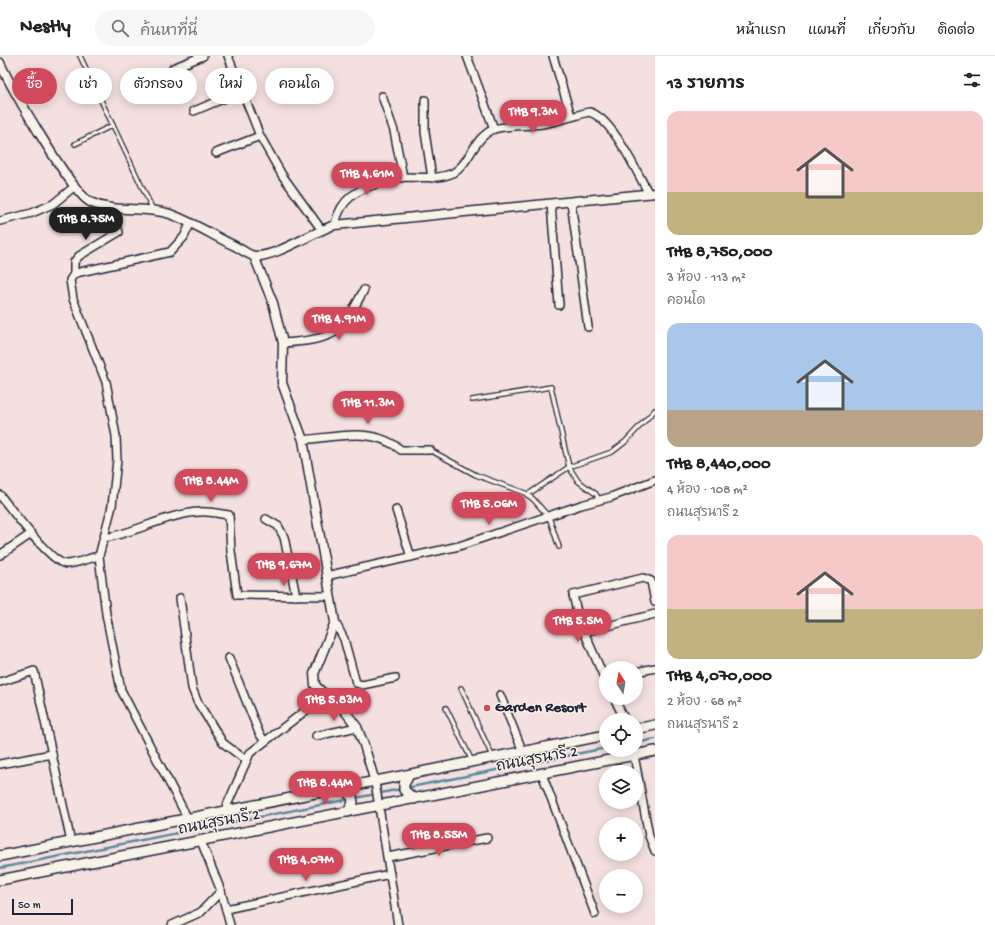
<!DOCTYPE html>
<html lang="th">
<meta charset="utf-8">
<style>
body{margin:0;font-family:"Gochi Hand","Playpen Sans Thai",sans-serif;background:#f6f6f6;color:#222;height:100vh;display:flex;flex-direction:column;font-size:15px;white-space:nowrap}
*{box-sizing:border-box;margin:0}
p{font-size:13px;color:#767676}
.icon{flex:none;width:22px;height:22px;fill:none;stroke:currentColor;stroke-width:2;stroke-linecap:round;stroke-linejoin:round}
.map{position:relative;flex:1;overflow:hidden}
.side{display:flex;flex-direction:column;background:#fff;width:340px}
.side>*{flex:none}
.guide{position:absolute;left:12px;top:12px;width:380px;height:36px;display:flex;gap:8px}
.needle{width:26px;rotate:349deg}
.tools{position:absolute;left:599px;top:605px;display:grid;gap:8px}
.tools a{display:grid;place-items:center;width:44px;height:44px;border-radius:50%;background:#fff;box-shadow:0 2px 10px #0003;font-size:20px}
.scale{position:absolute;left:12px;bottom:10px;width:61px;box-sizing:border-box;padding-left:4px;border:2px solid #22223b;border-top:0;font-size:11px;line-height:14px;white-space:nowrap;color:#22223b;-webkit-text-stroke:3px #f7f3e8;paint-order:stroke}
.price{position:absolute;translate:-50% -34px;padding:0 9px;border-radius:14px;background:#d1495b;color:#fff;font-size:13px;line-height:26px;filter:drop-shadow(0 1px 2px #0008)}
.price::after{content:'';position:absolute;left:50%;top:24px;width:12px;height:9px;margin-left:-6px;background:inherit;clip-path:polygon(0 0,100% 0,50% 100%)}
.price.current{background:#222;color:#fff}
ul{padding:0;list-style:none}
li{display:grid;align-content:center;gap:8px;height:212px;padding:0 12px}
li span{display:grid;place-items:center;height:124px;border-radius:12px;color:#555}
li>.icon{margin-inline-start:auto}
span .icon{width:72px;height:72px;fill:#fffc;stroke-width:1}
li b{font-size:17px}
h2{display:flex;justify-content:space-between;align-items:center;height:48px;padding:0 12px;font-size:17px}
.tag{padding:0 14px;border-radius:18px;background:#fff;box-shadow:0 2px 10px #0003;font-size:14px;line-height:36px}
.tag.current{background:#d1495b;color:#fff}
header{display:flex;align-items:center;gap:24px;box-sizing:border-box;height:56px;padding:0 20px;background:#fff;border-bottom:1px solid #e0e0e0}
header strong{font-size:19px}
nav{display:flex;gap:22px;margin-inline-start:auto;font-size:14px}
.search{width:280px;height:36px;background:#f6f6f6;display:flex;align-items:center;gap:10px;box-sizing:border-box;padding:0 14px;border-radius:22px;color:#767676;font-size:15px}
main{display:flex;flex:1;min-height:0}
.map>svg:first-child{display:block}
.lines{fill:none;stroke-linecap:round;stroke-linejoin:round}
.stream{stroke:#5d89a1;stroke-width:2.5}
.service-casing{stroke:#22223b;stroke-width:6}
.minor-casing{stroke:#22223b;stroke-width:10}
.tertiary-casing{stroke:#22223b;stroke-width:11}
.secondary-casing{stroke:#22223b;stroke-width:12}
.service{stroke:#f7f3e8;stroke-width:3.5}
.minor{stroke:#f7f3e8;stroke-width:7}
.tertiary{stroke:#f7f3e8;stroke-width:8}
.secondary{stroke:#f7f3e8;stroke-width:9}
.poi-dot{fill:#d1495b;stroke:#f7f3e8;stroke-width:1.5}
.labels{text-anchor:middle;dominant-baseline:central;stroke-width:3;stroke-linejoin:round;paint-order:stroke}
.poi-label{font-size:15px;font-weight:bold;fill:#22223b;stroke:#f7f3e8;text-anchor:start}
.street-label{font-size:15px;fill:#22223b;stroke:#f7f3e8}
</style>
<header>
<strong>Nestly</strong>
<div class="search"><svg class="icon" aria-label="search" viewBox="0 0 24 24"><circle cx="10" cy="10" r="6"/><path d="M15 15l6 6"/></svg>ค้นหาที่นี่</div>
<nav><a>หน้าแรก</a><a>แผนที่</a><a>เกี่ยวกับ</a><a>ติดต่อ</a></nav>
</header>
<main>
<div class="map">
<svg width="655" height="869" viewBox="0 0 655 869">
<rect width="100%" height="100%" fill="#f3e0df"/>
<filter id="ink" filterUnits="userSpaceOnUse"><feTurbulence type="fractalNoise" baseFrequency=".025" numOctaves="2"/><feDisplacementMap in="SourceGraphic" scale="8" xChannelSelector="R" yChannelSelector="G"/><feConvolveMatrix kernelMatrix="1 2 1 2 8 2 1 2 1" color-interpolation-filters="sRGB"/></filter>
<g filter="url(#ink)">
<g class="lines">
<g class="stream">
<polyline points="636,687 655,683"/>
<polyline points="406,732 606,692"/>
<polyline points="0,812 401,733"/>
</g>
<g class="service-casing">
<g id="service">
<polyline points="80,0 153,154"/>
<polyline points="75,88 113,69"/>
<polyline points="472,344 551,331 569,411 578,425 596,438 599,444"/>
<polyline points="430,394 476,419 525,437 533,443 549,461 559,491"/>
<polyline points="527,439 569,411 612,396 625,386 655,354"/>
<polyline points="461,632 493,702"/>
<polyline points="446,652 472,705"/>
</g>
</g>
<g class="minor-casing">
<g id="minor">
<polyline points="228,0 260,80 282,119 321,173"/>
<polyline points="467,0 494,73"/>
<polyline points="553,0 571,60"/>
<polyline points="173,12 203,0"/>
<polyline points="382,40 394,75 403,121"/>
<polyline points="425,44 425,76 432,122"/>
<polyline points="194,55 242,35"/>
<polyline points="216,97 260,80"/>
<polyline points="571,146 588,271"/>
<polyline points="551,148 559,249"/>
<polyline points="0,165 32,157 53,148 75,130"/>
<path d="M335 169C340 142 359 132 384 126 390 124 398 122 405 121 421 121 437 124 453 117 469 109 473 82 494 73 504 69 529 70 542 68 558 65 574 60 589 56 612 61 637 117 649 138"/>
<polyline points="74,218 74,206 79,200 119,176 108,151"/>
<path d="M283 287C298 286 328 284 339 273 350 262 357 246 364 234"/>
<path d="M303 384C336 381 373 370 401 394H430"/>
<path d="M0 439C10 452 51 507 66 508 76 508 89 502 99 500"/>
<polyline points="396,454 411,501"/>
<polyline points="266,463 278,470 284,481 296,540"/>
<path d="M104 482C136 477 166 458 199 456 208 455 220 458 229 459L231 495 237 539 330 540"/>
<polyline points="0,499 31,478"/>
<polyline points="326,520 459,490 581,449 611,441 655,424"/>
<polyline points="180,542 192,632 197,645 223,687 246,704"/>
<polyline points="335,566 344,583 356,627 362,629 395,622"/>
<polyline points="584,576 655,558"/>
<polyline points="229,602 259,677 264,684"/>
<polyline points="636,616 655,612"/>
<polyline points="0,626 34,615 71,786"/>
<polyline points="606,626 579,564 573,539 643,522 651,525 655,546"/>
<polyline points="500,639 523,696"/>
<polyline points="614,642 625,664"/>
<polyline points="316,680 357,671"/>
<polyline points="634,699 649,780 655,795"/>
<polyline points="0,708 52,698"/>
<polyline points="542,718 595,858"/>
<polyline points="375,726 398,869"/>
<polyline points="224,756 250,697 309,652 323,637"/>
<polyline points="188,763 121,634 106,558 99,500 112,450 117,404 116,380 106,326 73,243 70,224 74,218 80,216 170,196 184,181 190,168"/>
<polyline points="201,785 221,835 230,869"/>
<polyline points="388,801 487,782"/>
<polyline points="226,853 390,818"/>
<polyline points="172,869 201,856 221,835"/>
</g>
</g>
<g class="tertiary-casing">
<g id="tertiary">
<path d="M0 7C11 31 71 136 90 146 115 158 144 149 170 158 192 166 214 180 235 190 241 193 248 199 254 200 275 202 314 175 335 169L655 137"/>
<polyline points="254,200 273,247 283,287 282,327 303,384 335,566 314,618 315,629 323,637 338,646 357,671 364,689 375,726"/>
</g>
</g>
<g class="secondary-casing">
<g id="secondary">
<polyline points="636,673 655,669"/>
<polyline points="409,719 404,728 404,734 414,743"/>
<polyline points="343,732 352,741 353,747 348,756"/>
<polyline points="0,800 606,679"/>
<polyline points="0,824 655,695"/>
</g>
</g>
<use href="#service" class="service"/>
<use href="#minor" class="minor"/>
<use href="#tertiary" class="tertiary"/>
<use href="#secondary" class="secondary"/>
</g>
</g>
<circle class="poi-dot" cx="487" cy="652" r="4"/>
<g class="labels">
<g class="poi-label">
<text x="495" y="652">Garden Resort</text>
</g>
<g class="street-label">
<text transform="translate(537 704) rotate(-11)">ถนนสุรนารี 2</text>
<text transform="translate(219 767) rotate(-11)">ถนนสุรนารี 2</text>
</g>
</g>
</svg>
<div class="tools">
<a><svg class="needle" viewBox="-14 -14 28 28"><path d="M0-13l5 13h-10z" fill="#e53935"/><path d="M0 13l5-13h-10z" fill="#767676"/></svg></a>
<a><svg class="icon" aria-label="locate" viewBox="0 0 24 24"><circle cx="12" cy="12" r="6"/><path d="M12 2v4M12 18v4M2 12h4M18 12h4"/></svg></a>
<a><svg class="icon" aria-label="layers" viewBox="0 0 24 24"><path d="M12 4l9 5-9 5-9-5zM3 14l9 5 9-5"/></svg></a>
<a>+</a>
<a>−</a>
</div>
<div class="scale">50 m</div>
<b class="price" style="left:533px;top:78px">THB 9.3M</b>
<b class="price" style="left:367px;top:140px">THB 4.61M</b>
<b class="price current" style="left:86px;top:185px">THB 8.75M</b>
<b class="price" style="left:339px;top:285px">THB 4.91M</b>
<b class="price" style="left:368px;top:369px">THB 11.3M</b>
<b class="price" style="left:211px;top:447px">THB 8.44M</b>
<b class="price" style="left:489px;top:470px">THB 5.06M</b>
<b class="price" style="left:284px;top:531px">THB 9.67M</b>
<b class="price" style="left:578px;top:587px">THB 5.5M</b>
<b class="price" style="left:334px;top:666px">THB 5.83M</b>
<b class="price" style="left:325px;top:749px">THB 8.44M</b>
<b class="price" style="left:439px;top:801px">THB 8.55M</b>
<b class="price" style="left:306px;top:826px">THB 4.07M</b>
<div class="guide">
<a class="tag current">ซื้อ</a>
<a class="tag">เช่า</a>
<a class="tag">ตัวกรอง</a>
<a class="tag">ใหม่</a>
<a class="tag">คอนโด</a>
</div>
</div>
<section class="side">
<h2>13 รายการ<svg class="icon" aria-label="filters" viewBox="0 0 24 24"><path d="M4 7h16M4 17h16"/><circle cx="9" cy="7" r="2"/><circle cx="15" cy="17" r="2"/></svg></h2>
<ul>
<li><span style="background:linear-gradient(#f6c9c9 65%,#c2b280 0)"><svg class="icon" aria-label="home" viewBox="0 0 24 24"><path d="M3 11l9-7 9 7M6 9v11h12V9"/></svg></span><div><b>THB 8,750,000</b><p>3 ห้อง · 113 m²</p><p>คอนโด</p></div></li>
<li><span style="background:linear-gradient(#a9c7e8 70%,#b9a48a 0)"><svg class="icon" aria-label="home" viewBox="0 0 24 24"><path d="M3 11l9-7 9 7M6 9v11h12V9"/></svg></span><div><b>THB 8,440,000</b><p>4 ห้อง · 108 m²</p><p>ถนนสุรนารี 2</p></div></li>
<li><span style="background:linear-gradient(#f6c9c9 60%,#c2b280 0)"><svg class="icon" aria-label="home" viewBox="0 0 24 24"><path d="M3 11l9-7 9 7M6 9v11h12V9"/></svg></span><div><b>THB 4,070,000</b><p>2 ห้อง · 68 m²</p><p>ถนนสุรนารี 2</p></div></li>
</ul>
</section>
</main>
